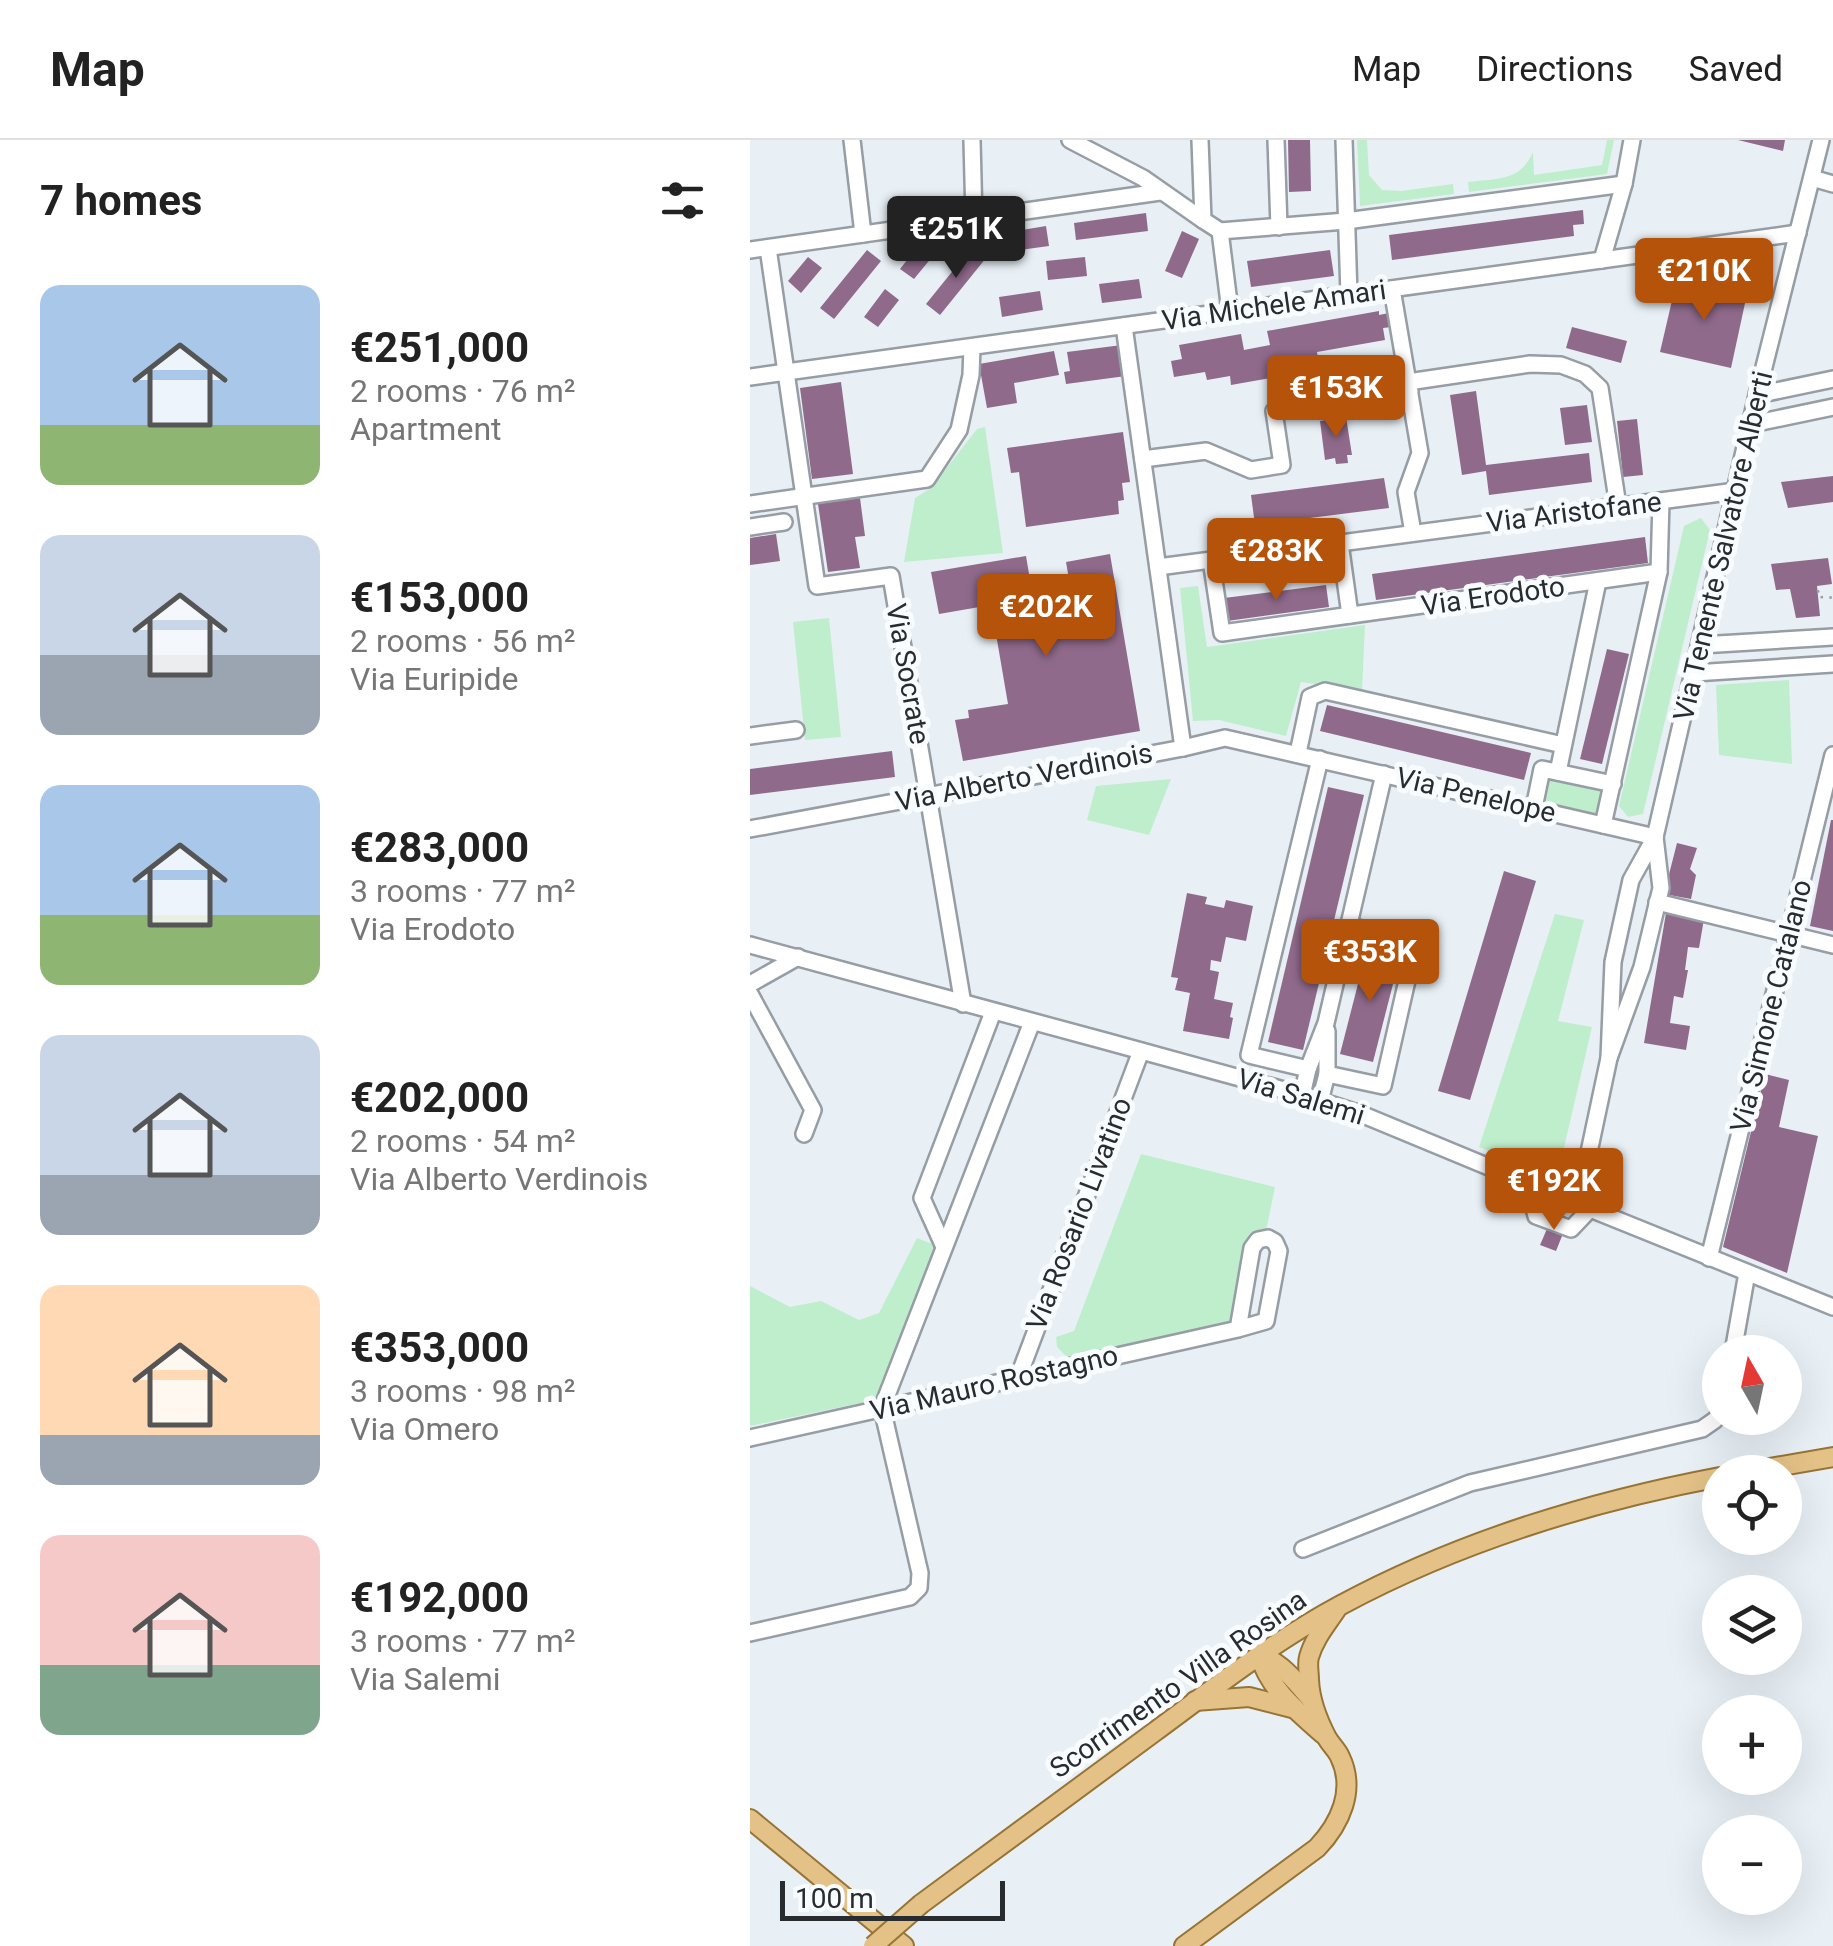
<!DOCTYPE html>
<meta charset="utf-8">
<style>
body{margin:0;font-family:Roboto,sans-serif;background:#f6f6f6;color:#222;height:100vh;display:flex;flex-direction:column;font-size:38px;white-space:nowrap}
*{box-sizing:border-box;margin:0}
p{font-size:32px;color:#767676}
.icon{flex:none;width:55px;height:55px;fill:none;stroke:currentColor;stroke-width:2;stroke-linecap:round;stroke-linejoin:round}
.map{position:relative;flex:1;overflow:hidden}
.panel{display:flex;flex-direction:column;background:#fff;width:750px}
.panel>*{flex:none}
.needle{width:65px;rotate:351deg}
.controls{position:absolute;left:952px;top:1195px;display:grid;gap:20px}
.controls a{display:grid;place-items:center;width:100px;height:100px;border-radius:50%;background:#fff;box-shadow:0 10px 40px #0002;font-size:50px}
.scale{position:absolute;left:30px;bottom:25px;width:225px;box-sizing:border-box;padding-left:10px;border:5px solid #292c2e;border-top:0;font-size:28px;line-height:35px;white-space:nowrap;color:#292c2e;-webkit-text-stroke:8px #f9fcff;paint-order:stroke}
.price{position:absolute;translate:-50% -85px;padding:0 22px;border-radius:10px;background:#b45309;color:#fff;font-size:32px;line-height:65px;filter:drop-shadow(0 2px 5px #0008)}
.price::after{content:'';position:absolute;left:50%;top:60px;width:30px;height:22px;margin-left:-15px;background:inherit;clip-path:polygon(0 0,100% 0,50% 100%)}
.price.on{background:#222;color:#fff}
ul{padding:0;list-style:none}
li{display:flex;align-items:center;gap:30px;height:250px;padding:0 40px}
li span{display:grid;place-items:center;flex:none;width:280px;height:200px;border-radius:20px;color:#555}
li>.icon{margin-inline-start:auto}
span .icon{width:120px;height:120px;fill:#fffc;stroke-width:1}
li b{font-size:42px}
h2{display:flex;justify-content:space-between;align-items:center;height:120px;padding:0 40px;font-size:42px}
header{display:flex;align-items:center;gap:60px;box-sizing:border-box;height:140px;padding:0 50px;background:#fff;border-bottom:2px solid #e0e0e0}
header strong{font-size:48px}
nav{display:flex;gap:55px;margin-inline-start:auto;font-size:35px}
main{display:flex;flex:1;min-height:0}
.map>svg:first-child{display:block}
.green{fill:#bfeecd}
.building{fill:#906a8b}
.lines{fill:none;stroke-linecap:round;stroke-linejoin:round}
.minor-casing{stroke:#979da4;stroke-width:20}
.major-casing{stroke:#977434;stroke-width:22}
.path{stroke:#979da1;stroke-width:2.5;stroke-dasharray:2.5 8;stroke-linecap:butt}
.minor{stroke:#fff;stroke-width:15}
.major{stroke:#e4c287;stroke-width:18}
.major-bridge-casing{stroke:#977434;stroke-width:22;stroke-linecap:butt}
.major-bridge{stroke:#e4c287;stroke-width:18}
.labels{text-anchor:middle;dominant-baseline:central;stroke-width:10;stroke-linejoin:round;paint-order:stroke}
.street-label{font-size:28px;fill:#292c2e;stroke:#f9fcff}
</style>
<header>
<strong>Map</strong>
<nav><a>Map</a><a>Directions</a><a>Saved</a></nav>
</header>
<main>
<section class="panel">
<h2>7 homes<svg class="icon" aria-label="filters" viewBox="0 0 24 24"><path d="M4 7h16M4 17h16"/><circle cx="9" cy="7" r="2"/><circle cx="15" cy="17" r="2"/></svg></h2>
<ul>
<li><span style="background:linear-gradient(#a9c7e8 70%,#8fb573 0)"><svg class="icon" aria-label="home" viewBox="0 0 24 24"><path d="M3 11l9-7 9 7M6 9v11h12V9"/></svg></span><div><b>€251,000</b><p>2 rooms · 76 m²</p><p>Apartment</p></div></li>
<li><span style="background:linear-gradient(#c9d6e8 60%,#9aa5b1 0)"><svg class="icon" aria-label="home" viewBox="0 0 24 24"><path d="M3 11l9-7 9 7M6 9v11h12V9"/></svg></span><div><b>€153,000</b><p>2 rooms · 56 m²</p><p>Via Euripide</p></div></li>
<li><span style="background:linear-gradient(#a9c7e8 65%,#8fb573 0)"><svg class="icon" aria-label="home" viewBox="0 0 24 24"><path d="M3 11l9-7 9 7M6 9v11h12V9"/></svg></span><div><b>€283,000</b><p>3 rooms · 77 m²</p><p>Via Erodoto</p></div></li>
<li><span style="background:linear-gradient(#c9d6e8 70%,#9aa5b1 0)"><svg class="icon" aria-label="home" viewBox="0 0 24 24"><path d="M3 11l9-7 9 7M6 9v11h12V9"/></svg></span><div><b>€202,000</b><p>2 rooms · 54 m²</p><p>Via Alberto Verdinois</p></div></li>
<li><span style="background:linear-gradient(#ffd9b3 75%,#9aa5b1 0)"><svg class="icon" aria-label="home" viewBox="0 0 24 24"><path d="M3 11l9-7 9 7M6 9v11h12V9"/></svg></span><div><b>€353,000</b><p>3 rooms · 98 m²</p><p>Via Omero</p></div></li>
<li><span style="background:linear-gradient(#f6c9c9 65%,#7fa58c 0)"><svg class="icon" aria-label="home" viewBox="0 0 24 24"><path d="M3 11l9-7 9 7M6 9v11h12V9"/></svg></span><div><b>€192,000</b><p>3 rooms · 77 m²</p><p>Via Salemi</p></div></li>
</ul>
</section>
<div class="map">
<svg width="1083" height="1806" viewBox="0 0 1083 1806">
<rect width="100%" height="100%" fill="#e8f0f6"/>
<g class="green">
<polygon points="607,0 617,0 619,35 632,50 651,51 703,44 704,54 610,66"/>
<path d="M857 0H864L857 34 719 52 718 42C747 38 770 42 783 12L784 35 852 25Z"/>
<polygon points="235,287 253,413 154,422 165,358 181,348 227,289"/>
<polygon points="951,378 960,390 893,674 878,677 869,666 934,386"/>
<polygon points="448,446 457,507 615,485 612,551 551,542 536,596 469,580 443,581 430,448"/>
<polygon points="79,478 91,597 55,600 43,482"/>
<polygon points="1039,540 1042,624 969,615 966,545"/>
<polygon points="795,635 854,649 847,678 788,664"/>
<polygon points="421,639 399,695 337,680 346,646"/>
<polygon points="805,774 834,780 808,881 842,887 807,1038 729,1007"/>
<polygon points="391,1014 525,1047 516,1091 494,1101 481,1184 319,1219 307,1207 306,1197 324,1191"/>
<polygon points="167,1098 187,1106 129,1259 0,1286 0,1146 40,1167 71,1161 109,1180 129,1173"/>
</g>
<g class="building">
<polygon points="538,0 560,0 561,51 539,52"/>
<polygon points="988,0 1035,0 1033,11"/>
<polygon points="833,70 834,84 823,85 824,96 642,120 639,95"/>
<polygon points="396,73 398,91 326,100 324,83"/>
<polygon points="296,86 299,106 263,111 260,92"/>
<polygon points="432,91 449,99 432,138 415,131"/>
<polygon points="173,100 187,111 164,139 150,129"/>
<polygon points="222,107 236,118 190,175 176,164"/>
<polygon points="117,110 131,121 84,179 70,168"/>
<polygon points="580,110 584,136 501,147 497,121"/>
<polygon points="58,117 72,128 51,153 38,141"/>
<polygon points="335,117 337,136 298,140 296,121"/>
<polygon points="389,139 392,158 352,163 349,144"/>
<polygon points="927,139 997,154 981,228 910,212"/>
<polygon points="135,149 149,160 128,187 114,177"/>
<polygon points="290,151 293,170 252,177 249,157"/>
<polygon points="629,171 629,175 639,173 641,187 633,188 635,200 567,212 571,235 544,239 544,234 481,245 480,236 457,240 455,232 424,237 421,221 432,219 429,205 491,194 494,210 520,205 517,191"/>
<polygon points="822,187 877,201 871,223 816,208"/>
<polygon points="372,205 376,236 316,244 314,232 320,231 317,212"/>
<polygon points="304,211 309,235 264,243 267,263 237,268 229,224"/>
<polygon points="91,242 103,334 62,339 50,248"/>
<polygon points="726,251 736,325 839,313 842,342 739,355 736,331 712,335 700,255"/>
<polygon points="837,265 842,302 815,305 810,268"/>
<polygon points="596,277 602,315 597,315 598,323 586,324 585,318 575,320 570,281"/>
<polygon points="887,279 893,335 873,337 867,281"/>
<polygon points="373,292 380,342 372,343 374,360 368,361 369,374 276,387 269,332 261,333 257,308"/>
<polygon points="1083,336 1083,362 1038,368 1031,342"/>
<polygon points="634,338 639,368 505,385 501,355"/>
<polygon points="110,358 115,396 105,397 110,428 78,432 68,364"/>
<polygon points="26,394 30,421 0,425 0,398"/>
<polygon points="895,397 898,423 626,460 622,434"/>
<polygon points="360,414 390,591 213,621 205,580 219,578 218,570 258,564 241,465 189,474 181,432 276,416 290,499 328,492 316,422"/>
<polygon points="1078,418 1082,444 1067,446 1070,476 1046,478 1040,449 1026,450 1021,424"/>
<polygon points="576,445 579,467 477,481 474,458"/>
<polygon points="857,509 879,514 852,624 830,619"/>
<polygon points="577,565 781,613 774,640 570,591"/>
<polygon points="142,611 145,637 0,655 0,629"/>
<polygon points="578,647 614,655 553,910 518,902"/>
<polygon points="1081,680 1083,680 1083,791 1060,786"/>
<polygon points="927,703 947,708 940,729 946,735 941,759 914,754"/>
<polygon points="754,731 786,741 720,960 688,951"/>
<polygon points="437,753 457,757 455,764 474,768 476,760 503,766 496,801 476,797 471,822 461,820 460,830 469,832 464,859 483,863 480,877 483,878 479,899 433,891 440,853 425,850 428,838 421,837"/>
<polygon points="916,773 954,779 949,808 938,807 935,830 938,830 933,858 924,856 920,883 940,886 936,910 894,903"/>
<polygon points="618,805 651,813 623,922 590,914"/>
<polygon points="1015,934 1039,940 1029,987 1068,996 1037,1133 973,1107"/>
<polygon points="803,1075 818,1081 806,1111 790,1105"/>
</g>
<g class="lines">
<g class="minor-casing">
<g id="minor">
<polyline points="102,0 113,94"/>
<polyline points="222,0 224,79"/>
<polyline points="320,0 393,38 453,80"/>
<polyline points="450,0 453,80 470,91 480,171"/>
<polyline points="526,0 529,87"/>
<polyline points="594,0 599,155"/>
<polyline points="1062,38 1083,44"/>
<polyline points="470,91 596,81 874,44"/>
<polyline points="18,108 67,446 141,436 213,864"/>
<polyline points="0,110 410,52"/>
<polyline points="852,120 874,44 882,0"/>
<polyline points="642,149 670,313 656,352 663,393"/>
<polyline points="374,186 433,608"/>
<polyline points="0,237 1048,93"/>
<polyline points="658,242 780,224 811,225 835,234 850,248 868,366"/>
<polyline points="1007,255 1083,239"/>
<polyline points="1002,284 1083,267"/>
<polyline points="393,319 456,311 501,330 532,325 524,271 660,251"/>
<polyline points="0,364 177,339 209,290 221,235 222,207"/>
<polyline points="0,387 34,382"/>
<polyline points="590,403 600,475"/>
<polyline points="461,420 472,493 909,432"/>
<polyline points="408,427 986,351"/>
<polyline points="951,505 1083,497"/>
<polyline points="944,533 1083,524"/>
<polyline points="0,596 46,590"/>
<polyline points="548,613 560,557 575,551 813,605"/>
<polyline points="808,632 848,441"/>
<polyline points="784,668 792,629 863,644"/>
<polyline points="853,685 909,432 911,361"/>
<polyline points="0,689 433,608 475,598 905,697"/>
<polyline points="907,762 1083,805"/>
<polyline points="0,805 355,901 552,955 611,974 828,1064 1083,1167"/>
<polyline points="0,844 48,817"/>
<polyline points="0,854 63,970 54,994"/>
<polyline points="859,918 863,822 881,740 905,697 1007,255 1071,0"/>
<polyline points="558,929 499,915 570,619"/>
<polyline points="577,934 633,946 666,801 599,786"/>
<polyline points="552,955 558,929 576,883 634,634"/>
<polyline points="570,961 577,934 577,891"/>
<polyline points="778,1044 786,1076 821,1089 840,1069"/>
<polyline points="828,1064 859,918 892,827 911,748 905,697"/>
<polyline points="194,1107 172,1058 243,872"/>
<polyline points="959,1118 1083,615"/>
<polyline points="983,1212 997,1133"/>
<polyline points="268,1238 391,911"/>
<polyline points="0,1298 488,1189 516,1181 529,1111 525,1102 518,1098 508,1100 502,1108 488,1189"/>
<polyline points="553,1409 720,1343 952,1289 965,1280 970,1273"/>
<polyline points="0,1493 160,1457 169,1448 170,1433 132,1268 282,882"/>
</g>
</g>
<g class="major-casing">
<g id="major">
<polyline points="997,1332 1083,1317"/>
<path d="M509 1514C520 1550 546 1570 573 1594"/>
<path d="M509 1514C532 1524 544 1539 560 1558"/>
<polyline points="445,1561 499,1557 542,1568"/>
<polyline points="0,1679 154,1806"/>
<path d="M171 1764C248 1707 325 1650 403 1593 464 1548 524 1501 591 1465 710 1401 838 1362 970 1337"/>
<path d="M434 1806 567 1708C590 1684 606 1650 590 1617 587 1610 581 1605 577 1598 567 1579 560 1561 559 1540 559 1532 557 1524 559 1517 564 1499 576 1485 586 1470"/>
</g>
</g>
<polyline class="path" points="1067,452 1071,450 1072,459 1083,457"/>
<use href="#minor" class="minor"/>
<use href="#major" class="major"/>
<g class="major-bridge-casing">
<polyline id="major-bridge" points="123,1806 171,1764"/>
</g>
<use href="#major-bridge" class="major-bridge"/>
</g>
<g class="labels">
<g class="street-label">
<text transform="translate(524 165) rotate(-8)">Via Michele Amari</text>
<text transform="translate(824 372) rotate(-7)">Via Aristofane</text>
<text transform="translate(973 406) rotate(-77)">Via Tenente Salvatore Alberti</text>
<text transform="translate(743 456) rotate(-8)">Via Erodoto</text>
<text transform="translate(158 534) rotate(80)">Via Socrate</text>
<text transform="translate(274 637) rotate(-11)">Via Alberto Verdinois</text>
<text transform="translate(726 655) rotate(13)">Via Penelope</text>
<text transform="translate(1021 866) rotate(-76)">Via Simone Catalano</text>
<text transform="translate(551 957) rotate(17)">Via Salemi</text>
<text transform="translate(329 1074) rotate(-69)">Via Rosario Livatino</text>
<text transform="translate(244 1243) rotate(-13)">Via Mauro Rostagno</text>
<text transform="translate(428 1544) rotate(-35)">Scorrimento Villa Rosina</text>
</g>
</g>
</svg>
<div class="controls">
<a><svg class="needle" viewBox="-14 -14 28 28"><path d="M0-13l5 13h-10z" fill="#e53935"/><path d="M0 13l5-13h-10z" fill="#767676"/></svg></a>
<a><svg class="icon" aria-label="locate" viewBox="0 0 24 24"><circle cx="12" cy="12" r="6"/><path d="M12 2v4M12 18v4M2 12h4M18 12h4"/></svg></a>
<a><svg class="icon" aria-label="layers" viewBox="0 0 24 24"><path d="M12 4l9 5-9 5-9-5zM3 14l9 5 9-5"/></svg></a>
<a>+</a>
<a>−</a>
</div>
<div class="scale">100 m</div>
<b class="price on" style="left:206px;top:141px">€251K</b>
<b class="price" style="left:954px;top:183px">€210K</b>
<b class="price" style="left:586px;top:300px">€153K</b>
<b class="price" style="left:526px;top:463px">€283K</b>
<b class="price" style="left:296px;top:519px">€202K</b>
<b class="price" style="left:620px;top:864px">€353K</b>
<b class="price" style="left:804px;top:1093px">€192K</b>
</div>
</main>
